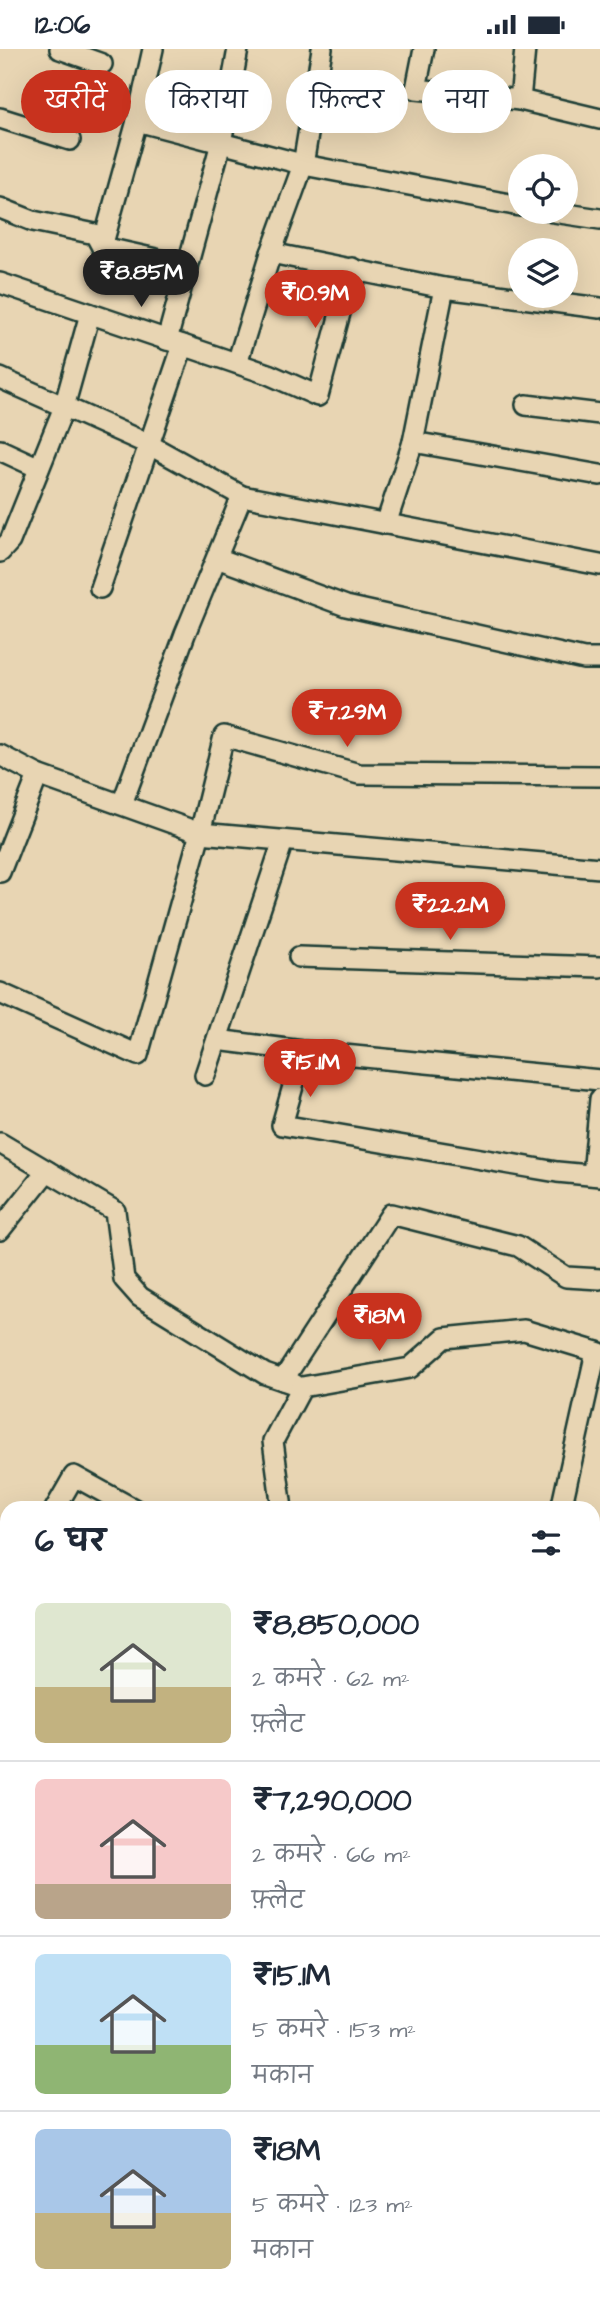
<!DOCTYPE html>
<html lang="hi">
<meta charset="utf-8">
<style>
body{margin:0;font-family:"Architects Daughter","Playpen Sans Deva",sans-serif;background:#f2f2f3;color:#1f2937;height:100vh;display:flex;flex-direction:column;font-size:26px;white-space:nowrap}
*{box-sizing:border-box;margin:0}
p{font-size:23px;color:#747a83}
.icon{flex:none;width:38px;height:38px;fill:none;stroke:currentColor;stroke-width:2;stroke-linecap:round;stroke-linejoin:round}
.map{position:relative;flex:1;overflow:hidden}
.details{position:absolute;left:0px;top:1452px;width:600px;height:800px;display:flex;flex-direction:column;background:#fff;border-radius:21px 21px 0 0;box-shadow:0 7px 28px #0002}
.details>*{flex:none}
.top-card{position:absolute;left:21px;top:21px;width:558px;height:63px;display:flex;gap:14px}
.tools{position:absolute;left:508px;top:105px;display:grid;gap:14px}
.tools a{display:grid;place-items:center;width:70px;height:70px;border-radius:50%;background:#fff;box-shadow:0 7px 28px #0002;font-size:35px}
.price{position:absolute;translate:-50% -60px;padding:0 16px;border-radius:24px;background:#c8321e;color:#fff;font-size:23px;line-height:46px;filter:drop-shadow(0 2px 4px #0008)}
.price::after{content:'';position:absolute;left:50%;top:42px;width:21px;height:16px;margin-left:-10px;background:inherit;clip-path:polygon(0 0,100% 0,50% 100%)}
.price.selected{background:#222;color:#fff}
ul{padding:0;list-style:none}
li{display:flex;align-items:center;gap:21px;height:175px;padding:0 35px}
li+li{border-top:2px solid #e0e1e3}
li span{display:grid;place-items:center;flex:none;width:196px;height:140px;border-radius:10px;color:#555}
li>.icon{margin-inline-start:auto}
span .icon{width:84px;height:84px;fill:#fffc;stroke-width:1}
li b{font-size:30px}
h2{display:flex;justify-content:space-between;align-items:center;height:84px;padding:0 35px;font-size:30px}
.pill{padding:0 24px;border-radius:32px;background:#fff;box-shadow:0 7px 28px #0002;font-size:24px;line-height:63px}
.pill.selected{background:#c8321e;color:#fff}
.status{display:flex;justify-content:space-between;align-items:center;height:49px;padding:0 35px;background:#fff;direction:ltr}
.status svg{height:19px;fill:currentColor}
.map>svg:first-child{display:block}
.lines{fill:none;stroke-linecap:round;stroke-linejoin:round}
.minor-casing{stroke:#1f3d34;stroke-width:24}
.minor{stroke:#e8d5b3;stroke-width:19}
</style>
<div class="status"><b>12:06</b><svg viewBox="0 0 49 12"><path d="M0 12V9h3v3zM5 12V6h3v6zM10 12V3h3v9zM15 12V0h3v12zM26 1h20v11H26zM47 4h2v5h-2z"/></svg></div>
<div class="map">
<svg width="600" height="2251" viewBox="0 0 600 2251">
<rect width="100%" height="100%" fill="#e8d5b3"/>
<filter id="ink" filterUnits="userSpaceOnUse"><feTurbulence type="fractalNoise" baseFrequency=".0143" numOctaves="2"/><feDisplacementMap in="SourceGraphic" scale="14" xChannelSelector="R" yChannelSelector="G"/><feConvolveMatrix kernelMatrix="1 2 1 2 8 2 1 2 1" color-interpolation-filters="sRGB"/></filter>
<g filter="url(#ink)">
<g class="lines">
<g class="minor-casing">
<g id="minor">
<polyline points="60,0 102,15"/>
<polyline points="424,0 416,40 520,51 525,0"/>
<polyline points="520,51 600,70"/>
<polyline points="0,69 70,91"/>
<polyline points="137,72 153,0"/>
<polyline points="0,159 33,172 95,185 102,198 187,217"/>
<polyline points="553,163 600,170"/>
<polyline points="102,198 137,72 309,117 520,157"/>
<polyline points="271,204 444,239 600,259"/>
<polyline points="0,234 268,325 318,347 352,219"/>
<polyline points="167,291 221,94 238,0"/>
<polyline points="237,314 271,204 303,116 322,0"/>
<polyline points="0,329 148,395 242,447"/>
<polyline points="526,356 600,365"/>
<polyline points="413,393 600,426"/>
<polyline points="0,401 39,419"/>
<polyline points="386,475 413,393 444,239"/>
<polyline points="0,503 10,492 64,358 90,265"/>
<polyline points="217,509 346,557 584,610 600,610"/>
<polyline points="100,539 183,296"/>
<polyline points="0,706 38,726 200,784 224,687 359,725 600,727"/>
<polyline points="122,755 185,585 242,447 600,516"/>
<polyline points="0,823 38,726"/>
<polyline points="299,908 600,918"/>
<polyline points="0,944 138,1006 200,784 600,819"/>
<polyline points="217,991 303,1002"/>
<polyline points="205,1026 283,792"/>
<polyline points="600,1031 303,1002 282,1076 557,1123 600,1127"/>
<polyline points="0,1094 115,1162 124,1230 140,1248 265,1325 294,1335"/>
<polyline points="593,1126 600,1050"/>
<polyline points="0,1181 47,1122"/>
<polyline points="283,1331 391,1165 518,1197 566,1228 600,1230"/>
<polyline points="55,1460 74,1427 134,1460"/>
<polyline points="282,1460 273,1392 302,1338 410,1319 444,1289 524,1281 600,1304"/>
<polyline points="561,1460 596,1303"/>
<polyline points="593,1543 600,1546"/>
<polyline points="0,1555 7,1543"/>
<polyline points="0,1650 7,1653"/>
<polyline points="593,1768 600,1771"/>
<polyline points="593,1902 600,1904"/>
<polyline points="593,1987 600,1989"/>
<polyline points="0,2022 7,2008"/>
<polyline points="593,2095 600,2097"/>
<polyline points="0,2150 7,2153"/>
<polyline points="593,2233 600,2235"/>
<polyline points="75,2245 73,2249 77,2251"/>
<polyline points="0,2246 11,2251"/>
<polyline points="247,2251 250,2245"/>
<polyline points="498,2251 500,2245"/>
</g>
</g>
<use href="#minor" class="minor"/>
</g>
</g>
</svg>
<div class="tools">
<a><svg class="icon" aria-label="locate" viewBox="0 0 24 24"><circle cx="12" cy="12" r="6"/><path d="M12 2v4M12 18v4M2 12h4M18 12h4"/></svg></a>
<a><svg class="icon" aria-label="layers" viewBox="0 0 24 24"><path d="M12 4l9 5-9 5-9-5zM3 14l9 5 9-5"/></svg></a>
</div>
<b class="price selected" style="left:141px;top:260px">₹8.85M</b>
<b class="price" style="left:315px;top:281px">₹10.9M</b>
<b class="price" style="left:347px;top:700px">₹7.29M</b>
<b class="price" style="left:450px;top:893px">₹22.2M</b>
<b class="price" style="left:310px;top:1050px">₹15.1M</b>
<b class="price" style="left:379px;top:1304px">₹18M</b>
<div class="top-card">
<a class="pill selected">खरीदें</a>
<a class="pill">किराया</a>
<a class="pill">फ़िल्टर</a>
<a class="pill">नया</a>
</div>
<section class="details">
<h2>6 घर<svg class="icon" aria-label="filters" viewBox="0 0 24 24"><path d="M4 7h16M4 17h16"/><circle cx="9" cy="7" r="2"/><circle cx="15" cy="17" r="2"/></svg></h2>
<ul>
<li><span style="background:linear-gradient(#dfe7d0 60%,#c2b280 0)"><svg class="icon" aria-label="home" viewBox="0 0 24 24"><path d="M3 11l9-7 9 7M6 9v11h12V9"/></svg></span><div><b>₹8,850,000</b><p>2 कमरे · 62 m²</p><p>फ़्लैट</p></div></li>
<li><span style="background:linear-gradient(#f6c9c9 75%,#b9a48a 0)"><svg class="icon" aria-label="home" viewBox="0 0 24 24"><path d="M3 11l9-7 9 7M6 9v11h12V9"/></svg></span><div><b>₹7,290,000</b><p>2 कमरे · 66 m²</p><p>फ़्लैट</p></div></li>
<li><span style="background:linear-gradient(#bfe0f5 65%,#8fb573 0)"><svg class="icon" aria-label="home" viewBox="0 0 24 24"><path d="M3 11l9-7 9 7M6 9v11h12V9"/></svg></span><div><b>₹15.1M</b><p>5 कमरे · 153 m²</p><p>मकान</p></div></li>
<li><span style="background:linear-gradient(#a9c7e8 60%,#c2b280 0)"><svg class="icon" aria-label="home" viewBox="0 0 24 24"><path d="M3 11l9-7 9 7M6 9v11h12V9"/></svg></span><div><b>₹18M</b><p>5 कमरे · 123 m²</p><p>मकान</p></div></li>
</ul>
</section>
</div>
